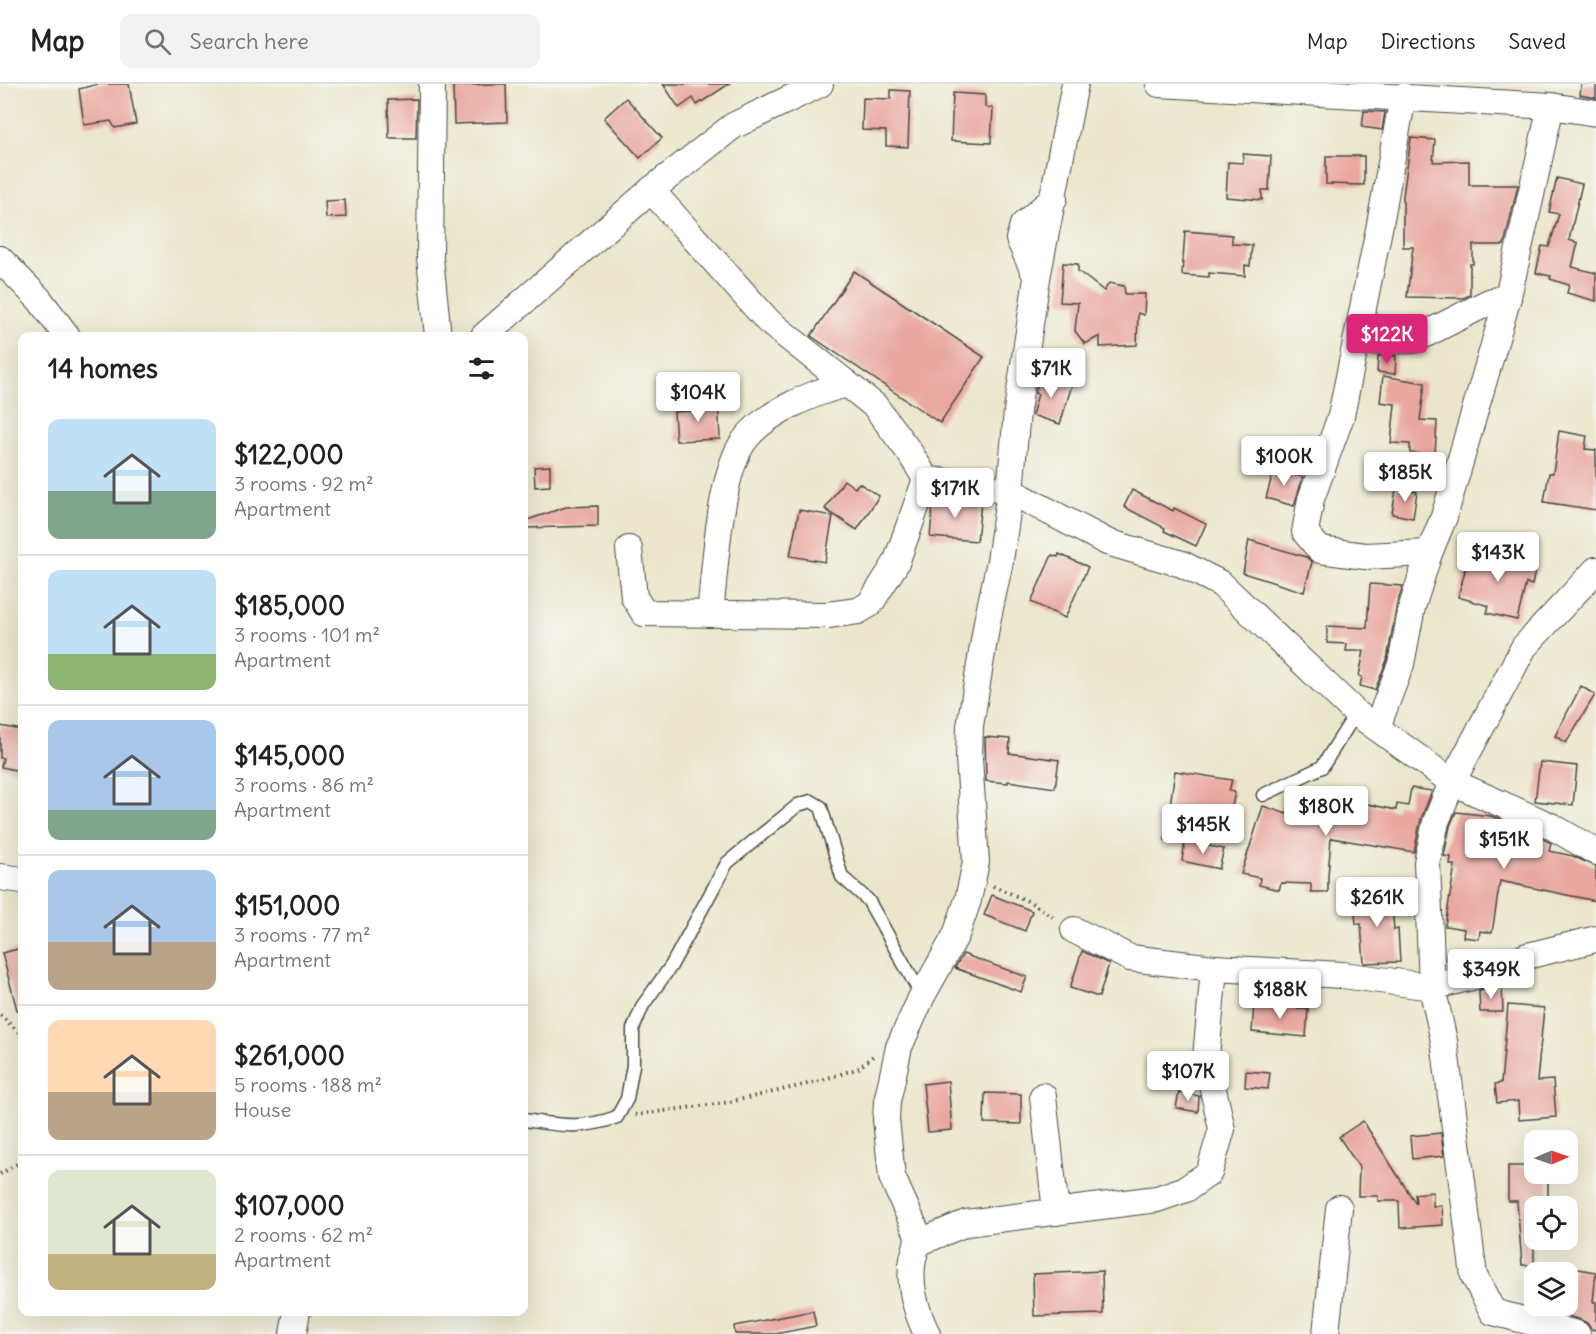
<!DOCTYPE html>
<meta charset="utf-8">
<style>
body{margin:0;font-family:Delius,sans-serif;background:#f2f2f2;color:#202124;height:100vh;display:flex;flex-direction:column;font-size:22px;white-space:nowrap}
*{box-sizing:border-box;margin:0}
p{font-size:20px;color:#757577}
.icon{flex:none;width:33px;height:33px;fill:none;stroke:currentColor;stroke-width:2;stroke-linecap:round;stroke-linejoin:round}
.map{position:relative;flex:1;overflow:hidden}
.details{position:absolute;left:18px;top:248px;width:510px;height:984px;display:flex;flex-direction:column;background:#fff;border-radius:12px;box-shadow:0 6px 24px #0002}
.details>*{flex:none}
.needle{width:39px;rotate:88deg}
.buttons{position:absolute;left:1524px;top:1046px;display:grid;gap:12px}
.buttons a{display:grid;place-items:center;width:54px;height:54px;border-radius:12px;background:#fff;box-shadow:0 6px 24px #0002;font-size:30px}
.price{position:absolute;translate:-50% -51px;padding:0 14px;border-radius:6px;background:#fff;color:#222;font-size:20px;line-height:39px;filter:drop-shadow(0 2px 3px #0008)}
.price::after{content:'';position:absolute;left:50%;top:36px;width:18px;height:14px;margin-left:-9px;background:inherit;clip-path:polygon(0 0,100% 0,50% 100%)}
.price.selected{background:#db2777;color:#fff}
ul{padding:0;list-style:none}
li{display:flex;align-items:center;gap:18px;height:150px;padding:0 30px}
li+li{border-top:2px solid #e0e0e0}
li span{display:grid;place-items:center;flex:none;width:168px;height:120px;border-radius:12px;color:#555}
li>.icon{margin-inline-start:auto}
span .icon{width:72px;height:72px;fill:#fffc;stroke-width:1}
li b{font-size:26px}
h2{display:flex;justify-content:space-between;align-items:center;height:72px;padding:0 30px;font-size:26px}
header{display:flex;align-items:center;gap:36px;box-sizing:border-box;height:84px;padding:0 30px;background:#fff;border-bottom:2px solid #e0e0e0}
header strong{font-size:28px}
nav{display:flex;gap:33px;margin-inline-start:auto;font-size:21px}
.search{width:420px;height:54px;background:#f2f2f2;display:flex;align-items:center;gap:15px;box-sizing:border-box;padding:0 21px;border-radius:12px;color:#757577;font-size:22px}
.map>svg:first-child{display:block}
.building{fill:#e9a79f}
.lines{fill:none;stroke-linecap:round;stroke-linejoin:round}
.service-casing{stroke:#484743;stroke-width:15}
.minor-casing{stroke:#484743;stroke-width:28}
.path{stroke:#484743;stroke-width:4;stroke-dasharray:1.5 4.5;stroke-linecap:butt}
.service{stroke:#fff;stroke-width:12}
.minor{stroke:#fff;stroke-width:26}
</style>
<header>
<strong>Map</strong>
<div class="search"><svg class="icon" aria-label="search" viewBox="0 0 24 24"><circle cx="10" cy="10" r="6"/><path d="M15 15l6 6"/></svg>Search here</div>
<nav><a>Map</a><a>Directions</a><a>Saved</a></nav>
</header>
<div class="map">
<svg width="1596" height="1250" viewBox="0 0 1596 1250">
<rect width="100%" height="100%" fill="#f6f6f2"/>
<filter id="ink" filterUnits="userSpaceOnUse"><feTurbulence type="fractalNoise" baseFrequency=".0167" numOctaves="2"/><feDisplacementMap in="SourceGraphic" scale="12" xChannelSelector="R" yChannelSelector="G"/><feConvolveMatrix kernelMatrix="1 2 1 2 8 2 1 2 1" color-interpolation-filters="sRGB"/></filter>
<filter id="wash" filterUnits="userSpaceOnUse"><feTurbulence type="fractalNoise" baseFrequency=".008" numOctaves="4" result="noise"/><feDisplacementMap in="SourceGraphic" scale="24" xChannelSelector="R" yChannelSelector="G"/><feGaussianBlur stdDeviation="1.35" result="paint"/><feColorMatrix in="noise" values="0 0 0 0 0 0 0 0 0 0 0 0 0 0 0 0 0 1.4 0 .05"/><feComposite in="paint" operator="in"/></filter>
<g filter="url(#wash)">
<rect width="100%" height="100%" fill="#ebe6cb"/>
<g id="blocks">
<g class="building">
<polygon points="98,0 129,0 136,40 115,44 111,37 84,41 79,5"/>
<polygon points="489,0 506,0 507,38 454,40 453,2"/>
<polygon points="663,0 729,0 697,21 693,14 679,24"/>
<polygon points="1581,0 1596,0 1596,14 1580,11"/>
<polygon points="891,6 910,7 908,63 886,62 886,47 862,46 863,14 891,15"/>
<polygon points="953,9 985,11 985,23 993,24 991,59 951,57"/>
<polygon points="626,14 662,54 640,74 604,34"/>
<polygon points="417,15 416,54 389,54 388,16"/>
<polygon points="1364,27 1385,28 1382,46 1362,43"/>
<polygon points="1411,54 1435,56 1433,78 1469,77 1469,101 1518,101 1504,161 1473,161 1473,180 1470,180 1470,211 1463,214 1407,213 1413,163 1403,163 1403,112"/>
<polygon points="1243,70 1271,72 1269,106 1262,106 1262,116 1226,113 1228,78 1243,79"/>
<polygon points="1326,72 1364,72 1364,101 1326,100"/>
<polygon points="1557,94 1582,100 1569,156 1578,159 1572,183 1596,189 1596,217 1567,209 1569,201 1550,195 1551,192 1536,189 1542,162 1549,163 1559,130 1549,128"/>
<polygon points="345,116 346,133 326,134 325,117"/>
<polygon points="1185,147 1232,151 1232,160 1252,161 1250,182 1245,181 1245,192 1209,189 1209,193 1182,191"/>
<polygon points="1063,179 1078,180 1078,187 1104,207 1109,199 1124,202 1125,210 1145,210 1144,231 1138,229 1137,261 1100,263 1100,252 1085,260 1075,247 1078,219 1060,218"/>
<polygon points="854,187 984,273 940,339 811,252"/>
<polygon points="1378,272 1396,272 1395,290 1377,288"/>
<polygon points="1040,292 1072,301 1060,340 1032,331 1038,310 1035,309"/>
<polygon points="1383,292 1425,299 1420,336 1437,337 1435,371 1410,369 1410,360 1391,359 1395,320 1380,318"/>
<polygon points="718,318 720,355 676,357 674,328 698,326 698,319"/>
<polygon points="1559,347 1587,352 1585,365 1596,366 1596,426 1544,418 1549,389 1553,389"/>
<polygon points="550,382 550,402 535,403 534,383"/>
<polygon points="1274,385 1303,393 1294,422 1266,414"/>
<polygon points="844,396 855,404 859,399 879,412 857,446 825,425"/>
<polygon points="1396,405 1417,408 1413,434 1392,430"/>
<polygon points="1132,406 1173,427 1174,424 1206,440 1196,462 1164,447 1165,444 1124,423"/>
<polygon points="936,412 981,418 977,457 930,453 933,420"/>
<polygon points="598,422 598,442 524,444 524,437 566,423"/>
<polygon points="799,426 833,432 825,478 790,472"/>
<polygon points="1249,456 1306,473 1312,478 1304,508 1243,489"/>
<polygon points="1483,464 1537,478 1532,501 1526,499 1517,536 1487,529 1489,522 1458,513 1467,479 1479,482"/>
<polygon points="1059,470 1088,483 1065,534 1031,518 1052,471 1058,473"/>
<polygon points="1370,500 1403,502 1397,520 1387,576 1375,606 1360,602 1362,593 1359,592 1364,567 1346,567 1347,560 1327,559 1327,542 1367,544"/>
<polygon points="1581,602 1595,611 1566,659 1555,652"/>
<polygon points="0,642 22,646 22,671 20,687 1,683 3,674 0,674"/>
<polygon points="985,653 1010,655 1009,669 1059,676 1055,704 1008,697 1008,699 986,697"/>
<polygon points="1540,678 1577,682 1573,721 1535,717"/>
<polygon points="1175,687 1232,696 1229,707 1235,708 1230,732 1204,727 1200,758 1165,756"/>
<polygon points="1411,704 1432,707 1421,735 1414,768 1331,754 1328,792 1328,808 1311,808 1311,800 1281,799 1279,806 1259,801 1260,794 1241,790 1263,722 1287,730 1289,722 1294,723 1297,710 1353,721 1353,717 1396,726 1397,720 1408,722"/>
<polygon points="1456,728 1491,732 1500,736 1500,745 1539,753 1551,759 1549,767 1573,772 1596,783 1596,817 1500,797 1492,849 1480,847 1479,855 1463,853 1464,845 1445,842 1455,781 1450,781 1451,773 1444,772 1450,742"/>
<polygon points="1185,757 1224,765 1219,785 1182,777"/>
<polygon points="1391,808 1394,846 1398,845 1400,878 1364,879 1361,840 1356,840 1353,811"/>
<polygon points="992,811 1032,827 1025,847 984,831"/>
<polygon points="22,864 22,925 17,926 2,869"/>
<polygon points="1082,867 1109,880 1099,913 1070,904"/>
<polygon points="963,870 1027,893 1021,908 955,884"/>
<polygon points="1494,903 1502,903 1503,928 1480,928 1479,907"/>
<polygon points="1254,920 1308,925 1306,953 1252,948"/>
<polygon points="1508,921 1544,924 1537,997 1553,996 1556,1033 1519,1036 1518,1017 1497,1019 1495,1000 1501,999"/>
<polygon points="1246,987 1270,989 1268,1005 1245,1003"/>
<polygon points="948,997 952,1046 928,1048 923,1000"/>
<polygon points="1179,1008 1199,1012 1198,1028 1176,1024"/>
<polygon points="985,1009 1021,1010 1021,1040 984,1039"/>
<polygon points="1363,1037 1416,1120 1415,1110 1433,1108 1433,1122 1442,1121 1443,1141 1400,1144 1399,1117 1378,1117 1378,1112 1358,1112 1359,1083 1339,1053"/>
<polygon points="1441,1049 1444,1072 1412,1075 1410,1052"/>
<polygon points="1508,1082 1534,1082 1534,1089 1548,1089 1548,1122 1534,1122 1534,1181 1522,1181 1517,1117 1508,1117"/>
<polygon points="1573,1184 1596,1188 1593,1218 1596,1218 1596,1246 1591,1245 1587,1239 1581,1236 1568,1232"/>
<polygon points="1102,1187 1103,1230 1034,1232 1033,1190"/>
<polygon points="813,1227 816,1242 775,1250 735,1250 734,1242"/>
</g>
</g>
</g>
<g filter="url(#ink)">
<use href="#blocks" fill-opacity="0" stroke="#484743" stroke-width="1.5"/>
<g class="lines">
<g class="service-casing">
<g id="service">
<polyline points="1263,711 1322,683 1356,629"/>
<path d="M524 1036C560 1041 581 1046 617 1033L627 1015 633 981V945L643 921 671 882 727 779 798 721 811 717 821 723 842 793 868 816 922 912"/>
</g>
</g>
<g class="minor-casing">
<g id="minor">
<polyline points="432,0 430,174 438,252"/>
<polyline points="1159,0 1551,22 1596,29"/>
<polyline points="1403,12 1380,140 1341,332 1311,415 1305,448 1320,466 1365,472 1429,469"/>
<polyline points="651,106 769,238 875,322 910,369 926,395"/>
<polyline points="0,175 39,215 67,252"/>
<polyline points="1037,194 1019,155 1023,141 1054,114"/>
<polyline points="484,252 651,106 733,42 820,0"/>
<polyline points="1357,258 1414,256 1489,218 1508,213"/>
<polyline points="629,465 634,513 644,529 827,531 858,527 870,520 896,479 926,395 1010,407 1107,458 1182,480 1221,500 1356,629 1452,698 1553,743 1596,768"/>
<polyline points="1596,486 1524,563 1452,698 1436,738 1427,778 1432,903 1500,886 1527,872 1596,855"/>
<path d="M710 530C715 486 719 396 742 360 761 330 814 308 847 300"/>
<polyline points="1377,643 1401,580 1412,523 1429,469 1444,433 1508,213 1551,22"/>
<polyline points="0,793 22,796"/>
<polyline points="1074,846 1130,874 1214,884"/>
<polyline points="1043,1012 1056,1128"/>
<polyline points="918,1159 966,1139 1157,1115 1186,1105 1209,1089 1222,1045 1206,974 1214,884 1343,891 1432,903 1444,957 1474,1192 1493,1228 1577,1250"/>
<polyline points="293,1250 297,1227"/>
<path d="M927 1250C916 1227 908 1200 913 1175 915 1166 918 1160 918 1151L892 1093 886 1035 887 1018 899 963 922 912 956 851 968 816 976 778 969 674 970 642 987 538 1000 477 1010 407 1017 327 1037 194 1075 0"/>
<polyline points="1326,1250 1339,1124"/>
</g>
</g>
<g class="path">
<polyline points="993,802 1030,818 1055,834"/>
<polyline points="0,931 22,951"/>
<polyline points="635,1031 730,1018 816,998 859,984 873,972"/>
<polyline points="0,1090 22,1077"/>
</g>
<use href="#service" class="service"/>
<use href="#minor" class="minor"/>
</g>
</g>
</svg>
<div class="buttons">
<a><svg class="needle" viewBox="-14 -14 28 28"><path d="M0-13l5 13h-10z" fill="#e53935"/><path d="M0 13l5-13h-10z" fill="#757577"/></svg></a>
<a><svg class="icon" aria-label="locate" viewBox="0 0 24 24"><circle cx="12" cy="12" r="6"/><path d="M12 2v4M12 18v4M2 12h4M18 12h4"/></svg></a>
<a><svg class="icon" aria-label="layers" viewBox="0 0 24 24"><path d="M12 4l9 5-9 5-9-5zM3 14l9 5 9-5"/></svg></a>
</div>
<b class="price selected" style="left:1387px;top:281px">$122K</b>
<b class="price" style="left:1051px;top:315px">$71K</b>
<b class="price" style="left:698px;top:339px">$104K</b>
<b class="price" style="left:1284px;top:403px">$100K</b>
<b class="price" style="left:1405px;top:419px">$185K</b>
<b class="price" style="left:955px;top:435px">$171K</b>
<b class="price" style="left:1498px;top:499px">$143K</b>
<b class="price" style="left:1326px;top:753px">$180K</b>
<b class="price" style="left:1203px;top:771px">$145K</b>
<b class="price" style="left:1504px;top:786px">$151K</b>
<b class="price" style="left:1377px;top:844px">$261K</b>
<b class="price" style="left:1491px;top:916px">$349K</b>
<b class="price" style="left:1280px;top:936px">$188K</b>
<b class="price" style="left:1188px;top:1018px">$107K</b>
<section class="details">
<h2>14 homes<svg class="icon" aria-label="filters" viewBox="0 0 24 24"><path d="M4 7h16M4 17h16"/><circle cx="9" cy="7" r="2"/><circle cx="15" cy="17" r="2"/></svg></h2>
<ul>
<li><span style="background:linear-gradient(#bfe0f5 60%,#7fa58c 0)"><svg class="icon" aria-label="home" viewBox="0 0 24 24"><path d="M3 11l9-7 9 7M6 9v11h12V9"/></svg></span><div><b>$122,000</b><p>3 rooms · 92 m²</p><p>Apartment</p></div></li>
<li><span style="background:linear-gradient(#bfe0f5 70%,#8fb573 0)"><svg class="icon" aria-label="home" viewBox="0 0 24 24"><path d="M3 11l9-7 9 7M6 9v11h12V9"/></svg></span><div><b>$185,000</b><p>3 rooms · 101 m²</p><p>Apartment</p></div></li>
<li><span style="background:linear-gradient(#a9c7e8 75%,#7fa58c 0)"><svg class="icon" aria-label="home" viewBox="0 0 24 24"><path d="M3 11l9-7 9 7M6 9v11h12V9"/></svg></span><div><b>$145,000</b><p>3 rooms · 86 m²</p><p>Apartment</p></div></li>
<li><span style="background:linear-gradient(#a9c7e8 60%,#b9a48a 0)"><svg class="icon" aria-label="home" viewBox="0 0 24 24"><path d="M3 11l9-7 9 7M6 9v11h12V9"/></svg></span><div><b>$151,000</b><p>3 rooms · 77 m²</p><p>Apartment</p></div></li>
<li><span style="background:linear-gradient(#ffd9b3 60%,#b9a48a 0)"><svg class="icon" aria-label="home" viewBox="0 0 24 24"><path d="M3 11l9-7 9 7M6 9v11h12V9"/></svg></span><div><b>$261,000</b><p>5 rooms · 188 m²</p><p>House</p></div></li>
<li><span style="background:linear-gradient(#dfe7d0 70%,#c2b280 0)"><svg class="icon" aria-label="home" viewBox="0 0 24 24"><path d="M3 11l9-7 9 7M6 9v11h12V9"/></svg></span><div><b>$107,000</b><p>2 rooms · 62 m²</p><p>Apartment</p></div></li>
</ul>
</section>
</div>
